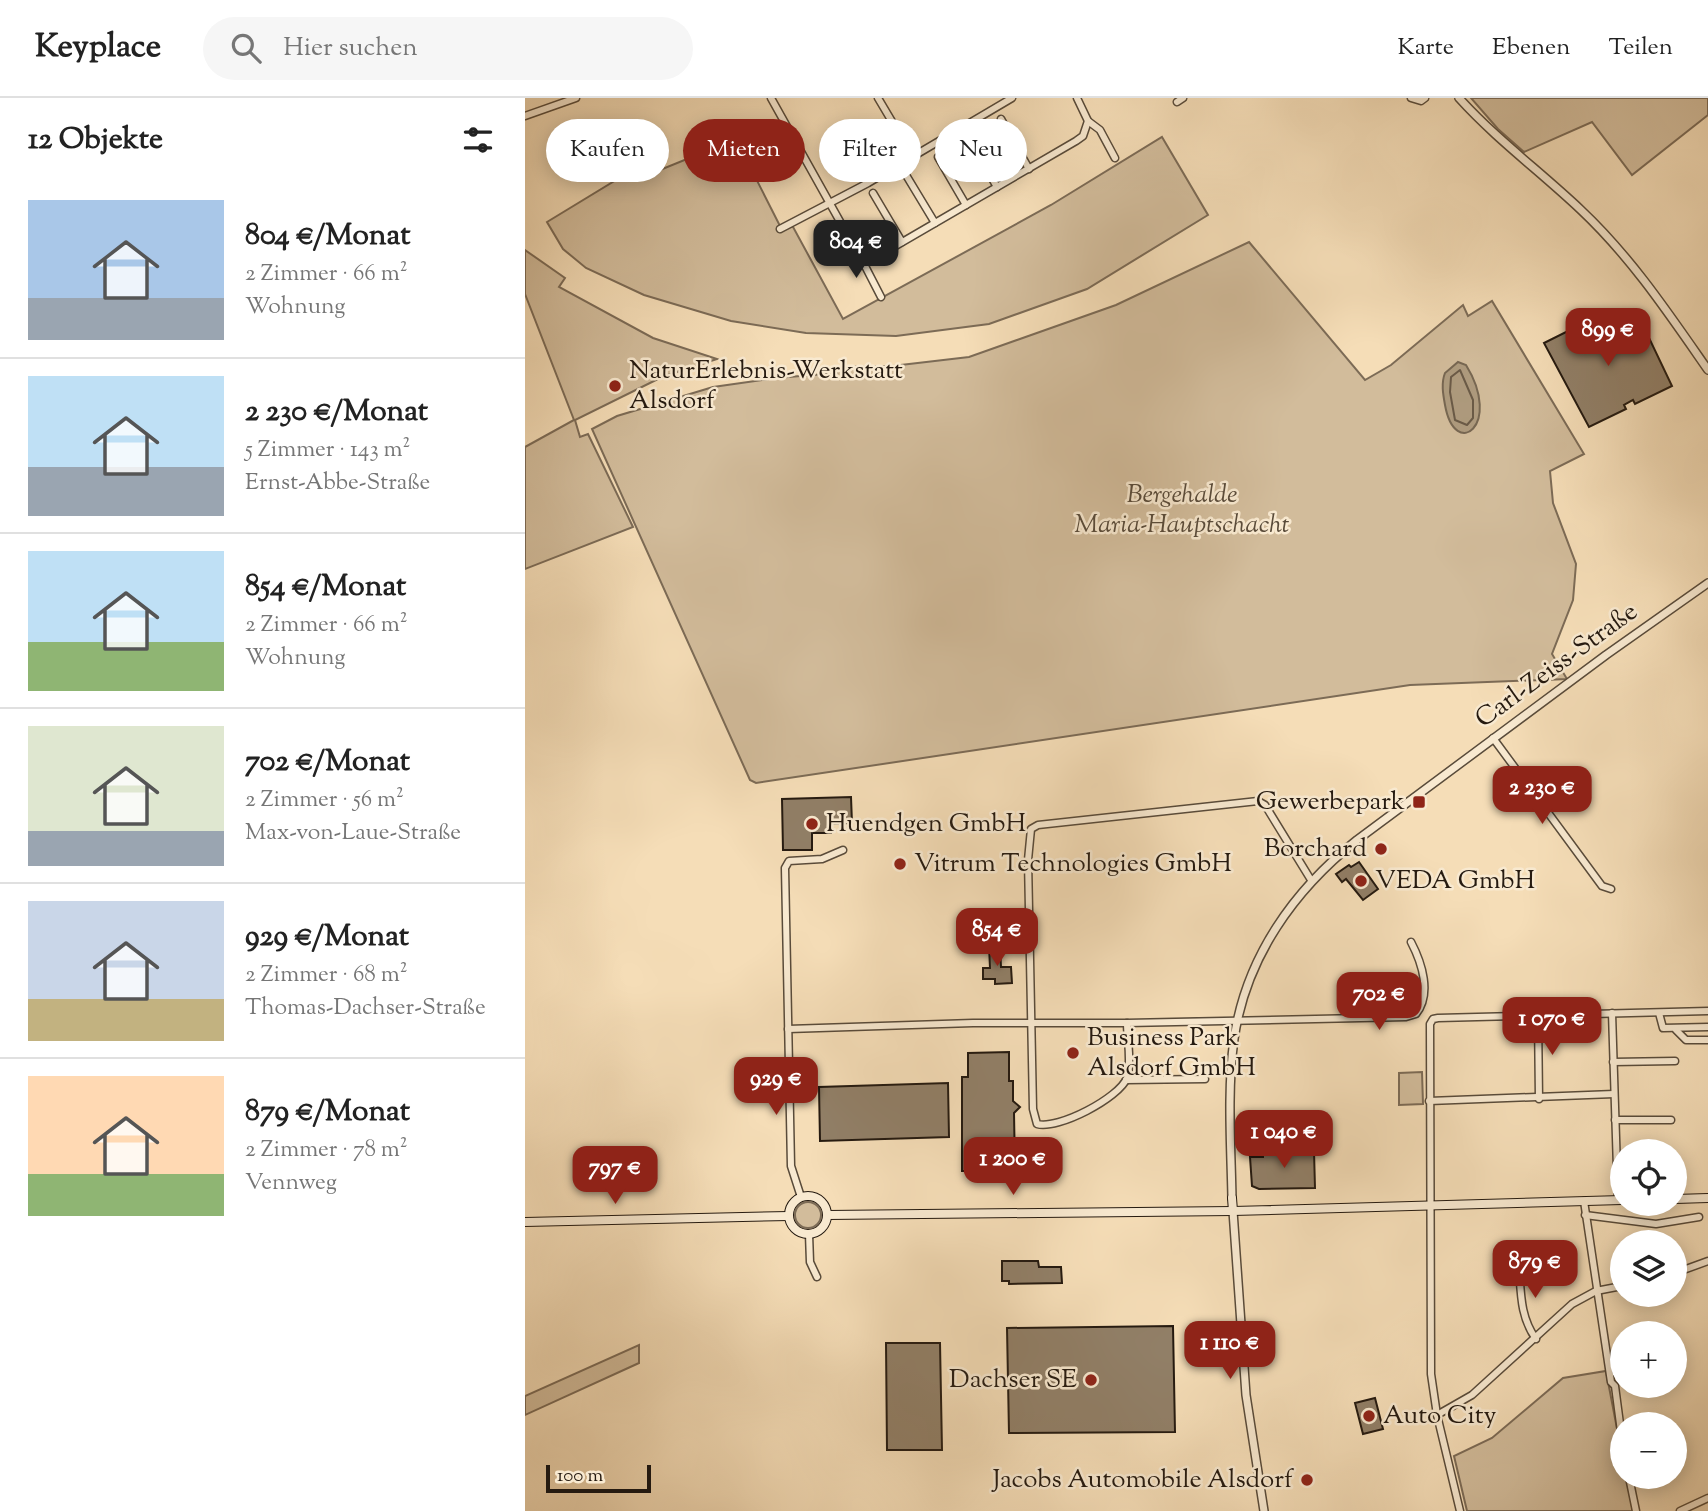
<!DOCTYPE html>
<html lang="de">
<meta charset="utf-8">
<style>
body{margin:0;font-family:"Sorts Mill Goudy",serif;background:#f6f6f6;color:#222;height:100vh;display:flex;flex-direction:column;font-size:26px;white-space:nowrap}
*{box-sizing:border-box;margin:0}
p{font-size:23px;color:#767676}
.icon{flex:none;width:38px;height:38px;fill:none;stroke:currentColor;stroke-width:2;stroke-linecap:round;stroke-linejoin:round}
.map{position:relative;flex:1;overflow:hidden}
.sheet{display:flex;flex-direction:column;background:#fff;width:525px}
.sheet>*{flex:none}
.top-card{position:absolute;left:21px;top:21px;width:665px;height:63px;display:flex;gap:14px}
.fabs{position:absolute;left:1085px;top:1041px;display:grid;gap:14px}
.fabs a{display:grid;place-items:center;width:77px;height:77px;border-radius:50%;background:#fff;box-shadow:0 4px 18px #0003;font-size:35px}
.scale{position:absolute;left:21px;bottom:18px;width:105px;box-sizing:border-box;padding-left:7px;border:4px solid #251a10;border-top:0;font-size:19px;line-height:24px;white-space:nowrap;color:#251a10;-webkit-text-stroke:5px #f8e9d0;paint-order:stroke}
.price{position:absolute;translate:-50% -60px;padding:0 16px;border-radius:14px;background:#8f2418;color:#fff;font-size:23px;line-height:46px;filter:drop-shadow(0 2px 4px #0008)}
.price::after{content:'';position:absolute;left:50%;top:42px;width:21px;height:16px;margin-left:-10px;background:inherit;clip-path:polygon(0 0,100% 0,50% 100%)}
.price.current{background:#222;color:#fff}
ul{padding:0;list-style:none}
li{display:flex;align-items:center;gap:21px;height:175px;padding:0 28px}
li+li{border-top:2px solid #e0e0e0}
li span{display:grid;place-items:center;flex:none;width:196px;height:140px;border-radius:0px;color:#555}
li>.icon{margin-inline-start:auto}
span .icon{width:84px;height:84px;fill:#fffc;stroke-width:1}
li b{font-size:30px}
h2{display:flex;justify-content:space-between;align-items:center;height:84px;padding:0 28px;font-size:30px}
.pill{padding:0 24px;border-radius:32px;background:#fff;box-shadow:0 4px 18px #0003;font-size:24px;line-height:63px}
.pill.current{background:#8f2418;color:#fff}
header{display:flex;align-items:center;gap:42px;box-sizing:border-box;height:98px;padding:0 35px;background:#fff;border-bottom:2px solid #e0e0e0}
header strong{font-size:33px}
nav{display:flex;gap:38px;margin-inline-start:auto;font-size:24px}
.search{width:490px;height:63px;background:#f6f6f6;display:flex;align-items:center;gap:18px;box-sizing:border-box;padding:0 24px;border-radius:38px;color:#767676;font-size:26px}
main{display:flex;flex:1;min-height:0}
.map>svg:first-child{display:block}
.green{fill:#d2bc9b;stroke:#7c6b56;stroke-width:2}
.water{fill:#ae9b7e;stroke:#776752;stroke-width:2}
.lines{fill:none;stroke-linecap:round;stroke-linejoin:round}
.shore{stroke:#6a5a47;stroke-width:2}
.building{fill:#917f67;stroke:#251a10;stroke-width:2}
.minor-casing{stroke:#594b3a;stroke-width:9}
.tertiary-casing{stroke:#594b3a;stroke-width:10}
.secondary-casing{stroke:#251a10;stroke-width:10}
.minor{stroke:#f8e9d0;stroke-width:6}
.tertiary{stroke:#f8e9d0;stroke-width:7}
.secondary{stroke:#f8e9d0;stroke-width:8}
.poi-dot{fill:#8f2418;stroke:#f8e9d0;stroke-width:2.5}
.labels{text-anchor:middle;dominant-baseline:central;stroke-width:5;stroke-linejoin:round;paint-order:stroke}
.poi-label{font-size:26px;fill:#251a10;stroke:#f8e9d0;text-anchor:start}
.park-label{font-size:26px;font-style:italic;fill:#594b3a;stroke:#f8e9d0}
.street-label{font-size:26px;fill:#251a10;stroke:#f8e9d0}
</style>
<header>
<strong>Keyplace</strong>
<div class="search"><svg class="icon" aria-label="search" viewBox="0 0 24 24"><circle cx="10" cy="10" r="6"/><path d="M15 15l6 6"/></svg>Hier suchen</div>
<nav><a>Karte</a><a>Ebenen</a><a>Teilen</a></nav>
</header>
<main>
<section class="sheet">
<h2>12 Objekte<svg class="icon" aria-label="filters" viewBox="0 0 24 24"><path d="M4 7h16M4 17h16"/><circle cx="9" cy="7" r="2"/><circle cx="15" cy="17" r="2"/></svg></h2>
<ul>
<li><span style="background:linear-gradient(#a9c7e8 70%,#9aa5b1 0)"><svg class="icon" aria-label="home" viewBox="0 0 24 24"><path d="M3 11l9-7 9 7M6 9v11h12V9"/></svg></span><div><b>804 €/Monat</b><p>2 Zimmer · 66 m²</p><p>Wohnung</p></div></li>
<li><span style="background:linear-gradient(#bfe0f5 65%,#9aa5b1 0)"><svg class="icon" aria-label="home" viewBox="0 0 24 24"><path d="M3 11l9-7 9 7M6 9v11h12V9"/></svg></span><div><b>2 230 €/Monat</b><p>5 Zimmer · 143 m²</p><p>Ernst-Abbe-Straße</p></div></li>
<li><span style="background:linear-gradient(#bfe0f5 65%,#8fb573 0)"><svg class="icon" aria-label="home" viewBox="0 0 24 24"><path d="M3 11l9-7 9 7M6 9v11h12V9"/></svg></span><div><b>854 €/Monat</b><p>2 Zimmer · 66 m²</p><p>Wohnung</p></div></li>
<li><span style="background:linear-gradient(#dfe7d0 75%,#9aa5b1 0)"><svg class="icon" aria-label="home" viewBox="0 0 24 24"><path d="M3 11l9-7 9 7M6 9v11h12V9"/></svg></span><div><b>702 €/Monat</b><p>2 Zimmer · 56 m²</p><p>Max-von-Laue-Straße</p></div></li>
<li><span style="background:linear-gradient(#c9d6e8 70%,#c2b280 0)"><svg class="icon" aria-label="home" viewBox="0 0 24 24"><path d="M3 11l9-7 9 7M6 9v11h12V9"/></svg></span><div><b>929 €/Monat</b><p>2 Zimmer · 68 m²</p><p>Thomas-Dachser-Straße</p></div></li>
<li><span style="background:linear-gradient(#ffd9b3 70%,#8fb573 0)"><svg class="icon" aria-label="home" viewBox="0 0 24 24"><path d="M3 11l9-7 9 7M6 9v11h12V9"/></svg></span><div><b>879 €/Monat</b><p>2 Zimmer · 78 m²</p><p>Vennweg</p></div></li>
</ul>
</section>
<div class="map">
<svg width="1183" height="1413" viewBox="0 0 1183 1413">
<rect width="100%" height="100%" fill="#f5ddb7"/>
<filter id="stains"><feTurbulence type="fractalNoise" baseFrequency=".00286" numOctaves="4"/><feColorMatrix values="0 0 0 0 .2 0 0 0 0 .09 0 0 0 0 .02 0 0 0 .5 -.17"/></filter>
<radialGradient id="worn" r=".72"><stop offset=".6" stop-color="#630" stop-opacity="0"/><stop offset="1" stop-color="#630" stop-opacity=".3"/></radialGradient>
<g class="green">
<polygon points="946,0 1183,0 1183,17 1107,77 1067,24 999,54 973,31"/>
<polygon points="637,39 683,117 562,191 464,226 371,238 281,235 206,223 119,197 61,170 38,151 22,124 101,76 135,72 211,41 257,132 267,127 318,221 526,107"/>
<polygon points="724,144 840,282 866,267 938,207 943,218 967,203 1059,356 1025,373 1028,405 1051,466 1048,502 1027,556 1042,581 885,587 231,685 225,682 67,331 92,318 188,289 251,280 312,275 310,269 367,268 444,259 591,207"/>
<polygon points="0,152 40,180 34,189 128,240 192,261 137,279 50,322 55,339 63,336 108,429 0,471 0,349 49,322 0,196"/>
<polygon points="897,974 898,1006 874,1007 874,975"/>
<circle cx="283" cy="1117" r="13"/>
<polygon points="114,1247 114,1265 0,1317 0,1298"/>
<polygon points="1081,1273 1097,1357 1097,1379 1101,1379 1108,1413 942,1413 929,1358 967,1340 1038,1280"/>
</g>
<path class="water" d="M933 264 941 267C978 327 930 363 920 307 918 296 916 285 920 275Z"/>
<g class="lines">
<polygon class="shore" points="935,272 948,302 948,320 942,327 930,322 925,294 926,279"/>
</g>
<g class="building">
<polygon points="1075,217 1086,238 1116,223 1147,288 1110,306 1108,302 1099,307 1101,311 1064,329 1019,245"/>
<polygon points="326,699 327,725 306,726 306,735 287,735 287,752 258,752 257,701"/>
<polygon points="834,764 853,791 838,802 821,781 817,784 811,776 824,767 826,769"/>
<polygon points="464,848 475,848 476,869 486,869 487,885 470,886 470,881 458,881 458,870 465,870"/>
<polygon points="484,954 484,983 488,983 488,1003 495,1009 489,1015 490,1072 478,1072 478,1078 459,1079 458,1073 437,1073 437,979 443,979 443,955"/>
<polygon points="423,985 424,1039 295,1043 294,989"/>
<polygon points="789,1053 790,1090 734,1091 727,1088 725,1059 738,1059 738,1054"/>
<polygon points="477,1163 513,1163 514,1169 536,1169 537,1185 484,1186 484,1183 477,1183"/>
<polygon points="648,1228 650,1334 484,1335 482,1230"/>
<polygon points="361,1245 415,1245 417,1352 362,1352"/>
<polygon points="850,1300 858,1331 838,1336 830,1305"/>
</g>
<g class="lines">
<g class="minor-casing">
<g id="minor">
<polyline points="246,0 332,154 340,158 355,157 551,43 558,38 563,23 552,0"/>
<polyline points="353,0 388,59"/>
<polyline points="886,0 896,3 900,0"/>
<polyline points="652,4 658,0"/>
<polyline points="0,18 51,0"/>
<polyline points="476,21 504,71"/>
<polyline points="563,23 575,32 590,60"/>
<polyline points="444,41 472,89"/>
<polyline points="413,59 441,107"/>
<polyline points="381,77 410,125"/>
<polyline points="348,95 377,144"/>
<polyline points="255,131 343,85 487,0"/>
<polyline points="340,158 339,166 356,199"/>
<polyline points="968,640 1077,788 1086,791"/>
<polyline points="1087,915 1093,1102"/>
<polyline points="1134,915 1138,930 1183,929"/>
<polyline points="1013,918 1014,1001"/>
<path d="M602 925C602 941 607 965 602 980 594 1000 533 1032 512 1026L508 1011 503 762 506 731 513 727 733 703 740 707 786 782"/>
<path d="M263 931 448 925H602L881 919 891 916C907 896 897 865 886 844"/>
<polyline points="1151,932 1161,942 1183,942"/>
<polyline points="1088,964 1150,963"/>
<polyline points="601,982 680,981"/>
<polyline points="904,1003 1089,996"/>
<polyline points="1090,1022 1146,1022"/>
<polyline points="276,1099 266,1068 260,770 264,763 297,761 318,752"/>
<polyline points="1059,1103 1086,1284 1090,1288 1097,1341"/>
<polyline points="1060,1117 1131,1126 1174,1119"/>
<polyline points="284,1136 285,1164 292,1179"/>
<path d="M994 1169C996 1195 995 1219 1011 1241"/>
<polyline points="1150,1175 1183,1163"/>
<polyline points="912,1317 947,1297 1047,1206 1071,1193 1097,1188"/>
<polyline points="1104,1379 1111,1413"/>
<polyline points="935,1413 912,1317 906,1276 905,926 908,921 913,920 1183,913"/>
<polyline points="1155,1413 1183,1400"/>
</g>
</g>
<g class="tertiary-casing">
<g id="tertiary">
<path d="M934 0C971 41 1016 74 1056 112 1106 159 1144 216 1183 272"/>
<path d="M707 1100C706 1048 702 993 709 941 721 859 769 792 832 742L1081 557 1183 485"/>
<polyline points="708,1113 721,1297 739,1413"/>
</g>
</g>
<g class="secondary-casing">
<g id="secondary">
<circle cx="283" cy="1117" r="19"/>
<polyline points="707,1100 708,1113"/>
<polyline points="1150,1101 1183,1100"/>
<polyline points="302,1117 708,1113 1097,1102"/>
<polyline points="0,1124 264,1118"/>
</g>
</g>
<use href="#minor" class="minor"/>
<use href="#tertiary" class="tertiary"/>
<use href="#secondary" class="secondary"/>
</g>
<g class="poi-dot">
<circle cx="90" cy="288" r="7"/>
<rect x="887" y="697" width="14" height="14" rx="3.5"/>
<circle cx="287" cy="726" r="7"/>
<circle cx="856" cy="751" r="7"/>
<circle cx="375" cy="766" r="7"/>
<circle cx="836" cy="783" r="7"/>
<circle cx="548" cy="955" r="7"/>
<circle cx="566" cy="1282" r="7"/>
<circle cx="844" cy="1318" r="7"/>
<circle cx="782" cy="1382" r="7"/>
</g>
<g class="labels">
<g class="poi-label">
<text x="104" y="273">NaturErlebnis-Werkstatt<tspan x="104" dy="30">Alsdorf</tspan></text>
<text x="880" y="704" text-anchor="end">Gewerbepark</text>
<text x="301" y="726">Huendgen GmbH</text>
<text x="842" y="751" text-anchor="end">Borchard</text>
<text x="389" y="766">Vitrum Technologies GmbH</text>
<text x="850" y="783">VEDA GmbH</text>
<text x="562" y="940">Business Park<tspan x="562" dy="30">Alsdorf GmbH</tspan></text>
<text x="552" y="1282" text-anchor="end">Dachser SE</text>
<text x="858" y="1318">Auto City</text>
<text x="768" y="1382" text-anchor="end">Jacobs Automobile Alsdorf</text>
</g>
<g class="park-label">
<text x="657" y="397">Bergehalde<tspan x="657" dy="30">Maria-Hauptschacht</tspan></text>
</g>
<g class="street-label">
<text transform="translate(1032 568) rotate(-36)">Carl-Zeiss-Straße</text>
</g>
</g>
<rect width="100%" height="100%" filter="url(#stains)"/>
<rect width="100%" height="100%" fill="url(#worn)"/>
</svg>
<div class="fabs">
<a><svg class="icon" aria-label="locate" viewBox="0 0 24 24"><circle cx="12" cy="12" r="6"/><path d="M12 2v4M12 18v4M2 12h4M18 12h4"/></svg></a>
<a><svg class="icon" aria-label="layers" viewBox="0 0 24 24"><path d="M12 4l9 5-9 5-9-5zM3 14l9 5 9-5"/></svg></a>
<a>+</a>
<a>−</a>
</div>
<div class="scale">100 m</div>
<b class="price current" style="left:331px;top:182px">804 €</b>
<b class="price" style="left:1083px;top:270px">899 €</b>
<b class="price" style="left:1017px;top:728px">2 230 €</b>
<b class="price" style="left:472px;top:870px">854 €</b>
<b class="price" style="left:854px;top:934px">702 €</b>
<b class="price" style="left:1027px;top:959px">1 070 €</b>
<b class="price" style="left:251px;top:1019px">929 €</b>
<b class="price" style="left:759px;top:1072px">1 040 €</b>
<b class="price" style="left:488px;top:1099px">1 200 €</b>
<b class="price" style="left:90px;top:1108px">797 €</b>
<b class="price" style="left:1010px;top:1202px">879 €</b>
<b class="price" style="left:705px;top:1283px">1 110 €</b>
<div class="top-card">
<a class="pill">Kaufen</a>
<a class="pill current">Mieten</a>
<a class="pill">Filter</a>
<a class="pill">Neu</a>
</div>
</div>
</main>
